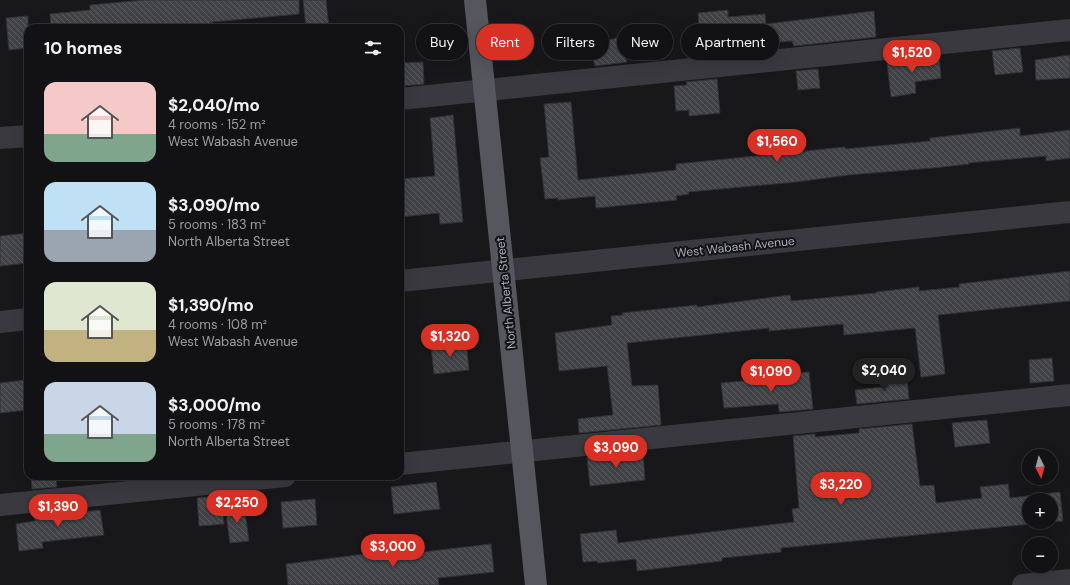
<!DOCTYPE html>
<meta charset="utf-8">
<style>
body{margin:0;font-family:"DM Sans",sans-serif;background:#1f2022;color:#f1f3f6;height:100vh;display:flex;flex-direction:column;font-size:15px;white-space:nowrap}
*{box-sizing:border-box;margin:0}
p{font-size:13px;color:#9c9ea0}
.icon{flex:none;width:22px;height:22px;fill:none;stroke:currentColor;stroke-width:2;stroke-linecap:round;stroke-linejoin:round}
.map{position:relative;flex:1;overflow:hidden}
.panel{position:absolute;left:24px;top:24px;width:380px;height:456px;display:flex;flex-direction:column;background:#121214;border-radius:12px;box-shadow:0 4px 16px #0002,0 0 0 1px #313234}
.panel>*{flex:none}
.top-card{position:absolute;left:416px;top:24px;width:380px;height:36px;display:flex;gap:8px}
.needle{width:26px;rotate:174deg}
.controls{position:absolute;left:1022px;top:449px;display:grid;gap:8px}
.controls a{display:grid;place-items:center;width:36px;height:36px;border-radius:50%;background:#121214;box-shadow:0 4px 16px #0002,0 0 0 1px #313234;font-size:20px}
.price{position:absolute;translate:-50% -34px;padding:0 9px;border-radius:14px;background:#d93025;color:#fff;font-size:13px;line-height:26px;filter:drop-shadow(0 1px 2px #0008)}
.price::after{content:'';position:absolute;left:50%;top:24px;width:12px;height:9px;margin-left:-6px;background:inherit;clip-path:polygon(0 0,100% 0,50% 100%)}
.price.current{background:#222;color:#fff}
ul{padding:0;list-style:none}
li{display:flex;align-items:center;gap:12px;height:100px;padding:0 20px}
li span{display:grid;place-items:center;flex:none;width:112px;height:80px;border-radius:12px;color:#555}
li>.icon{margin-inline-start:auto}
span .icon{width:48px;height:48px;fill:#fffc;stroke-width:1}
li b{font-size:17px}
h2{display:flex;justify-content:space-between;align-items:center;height:48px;padding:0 20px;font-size:17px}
.pill{padding:0 14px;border-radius:18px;background:#121214;box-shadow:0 4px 16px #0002,0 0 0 1px #313234;font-size:14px;line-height:36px}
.pill.current{background:#d93025;color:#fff}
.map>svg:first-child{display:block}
.building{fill:url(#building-back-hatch);stroke:#323236;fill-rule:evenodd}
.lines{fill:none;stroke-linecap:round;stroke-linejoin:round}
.minor{stroke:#39393f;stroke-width:22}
.major{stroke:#55565e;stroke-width:22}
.labels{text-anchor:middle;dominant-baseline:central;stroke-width:4;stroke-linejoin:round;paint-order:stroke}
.street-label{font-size:12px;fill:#aaaeba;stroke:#131315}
</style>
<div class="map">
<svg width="1070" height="585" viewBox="0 0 1070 585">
<defs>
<pattern id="building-back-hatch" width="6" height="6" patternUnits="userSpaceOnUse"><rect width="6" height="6" fill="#424347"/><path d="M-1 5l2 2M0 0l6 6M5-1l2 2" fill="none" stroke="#5b5c5f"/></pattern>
</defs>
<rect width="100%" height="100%" fill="#18181a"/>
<g class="building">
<polygon points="144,0 299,0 299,14 212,22 213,28 51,28 50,14 90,10 90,5"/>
<polygon points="303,0 326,0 329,28 306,28"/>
<polygon points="728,10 728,17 765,14 766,24 874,11 876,37 794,46 792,41 731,46 731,52 701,55 698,13"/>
<polygon points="28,16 28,48 9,50 6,18"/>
<polygon points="619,37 627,62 595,66 589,47"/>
<polygon points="1020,48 1023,72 995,75 992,51"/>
<polygon points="1070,55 1070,78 1036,80 1035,60"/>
<polygon points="939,56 941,78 915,82 916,93 891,97 887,63"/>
<polygon points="423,62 424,84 401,86 400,63"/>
<polygon points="818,69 820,88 798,90 796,71"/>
<polygon points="717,79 720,113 689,116 689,110 676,111 674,86 687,85 686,82"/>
<polygon points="571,102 578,180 676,170 676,164 845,147 845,149 930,141 930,138 1020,128 1020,136 1070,130 1070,158 1046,161 1046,156 968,163 969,164 933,168 848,175 796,182 688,192 689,194 676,196 677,200 596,208 595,196 558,200 558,198 545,199 540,158 549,157 544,104"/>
<polygon points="453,115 463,222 440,224 439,213 400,217 400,179 435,176 430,118"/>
<polygon points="28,233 28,263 0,266 0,236"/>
<polygon points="1070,271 1070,301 938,315 945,374 921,377 915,328 844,335 843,324 769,331 769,328 627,343 632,386 658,385 661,425 579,433 578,419 613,415 607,366 559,371 555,333 612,325 611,316 623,315 622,313 697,305 697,307 790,295 791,301 876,293 876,292 919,287 919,291 960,287 959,284"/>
<polygon points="466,342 469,370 434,374 431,346"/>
<polygon points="1052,358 1054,381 1030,383 1029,360"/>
<polygon points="809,372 813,409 779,412 778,404 724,408 721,383 775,378 775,375"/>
<polygon points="907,378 909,399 857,404 855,390 884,387 883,381"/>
<polygon points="25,380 28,410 0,413 0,383"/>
<polygon points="987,420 990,443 955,447 952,423"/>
<path d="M912 424 920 486 934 485 936 503 982 498 980 487 1008 484 1010 498 1060 492 1063 521 781 548V552L722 558V561L637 571 636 559 598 563 597 561 583 562 580 534 616 530 618 543 794 522 792 509 799 508 793 436 815 434V437L859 433V429ZM1029 500H1051V522H1029Z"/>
<polygon points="643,452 645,480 590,486 587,457"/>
<polygon points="31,476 56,476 57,487 32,489"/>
<polygon points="436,482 440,509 394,514 391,487"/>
<polygon points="222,496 224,524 199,526 197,498"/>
<polygon points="315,499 317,525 283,528 281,502"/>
<polygon points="244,505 249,541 230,543 225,507"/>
<polygon points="100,510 104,535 42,542 43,548 19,551 16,524 35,521 34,514 59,512 59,515"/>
<polygon points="491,544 494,572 438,578 439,585 288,585 286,564 388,551 389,556"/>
</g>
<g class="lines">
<g class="minor">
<polyline points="400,99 1070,30"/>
<polyline points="0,138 28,136"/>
<polyline points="400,281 1070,212"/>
<polyline points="0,322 28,319"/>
<polyline points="400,464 1070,395"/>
<polyline points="0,505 285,476"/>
<polyline points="1023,585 1070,580"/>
</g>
<polyline class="major" points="475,0 536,585"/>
</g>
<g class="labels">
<g class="street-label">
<text transform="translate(735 247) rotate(-6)">West Wabash Avenue</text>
<text transform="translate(506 293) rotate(-96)">North Alberta Street</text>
</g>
</g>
</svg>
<div class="controls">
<a><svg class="needle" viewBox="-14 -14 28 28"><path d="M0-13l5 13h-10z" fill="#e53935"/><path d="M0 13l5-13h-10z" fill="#9c9ea0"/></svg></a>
<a>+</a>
<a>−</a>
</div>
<b class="price" style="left:912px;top:74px">$1,520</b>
<b class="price" style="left:777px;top:163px">$1,560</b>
<b class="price" style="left:450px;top:358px">$1,320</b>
<b class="price current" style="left:884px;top:392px">$2,040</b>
<b class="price" style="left:771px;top:393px">$1,090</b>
<b class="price" style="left:616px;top:469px">$3,090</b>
<b class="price" style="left:841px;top:506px">$3,220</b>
<b class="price" style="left:237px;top:524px">$2,250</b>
<b class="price" style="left:58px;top:528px">$1,390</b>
<b class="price" style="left:393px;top:568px">$3,000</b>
<div class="top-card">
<a class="pill">Buy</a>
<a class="pill current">Rent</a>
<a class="pill">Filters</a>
<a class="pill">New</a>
<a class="pill">Apartment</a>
</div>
<section class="panel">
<h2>10 homes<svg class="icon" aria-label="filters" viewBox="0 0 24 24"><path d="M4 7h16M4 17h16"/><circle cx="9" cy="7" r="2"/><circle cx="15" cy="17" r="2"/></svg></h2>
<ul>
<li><span style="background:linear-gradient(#f6c9c9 65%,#7fa58c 0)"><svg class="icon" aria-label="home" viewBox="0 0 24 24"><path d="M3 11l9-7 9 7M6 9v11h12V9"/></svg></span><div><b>$2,040/mo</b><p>4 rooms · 152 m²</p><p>West Wabash Avenue</p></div></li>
<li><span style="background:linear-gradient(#bfe0f5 60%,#9aa5b1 0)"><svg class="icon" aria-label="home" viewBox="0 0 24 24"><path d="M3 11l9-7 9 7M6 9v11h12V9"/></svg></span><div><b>$3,090/mo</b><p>5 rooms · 183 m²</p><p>North Alberta Street</p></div></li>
<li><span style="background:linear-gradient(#dfe7d0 60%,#c2b280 0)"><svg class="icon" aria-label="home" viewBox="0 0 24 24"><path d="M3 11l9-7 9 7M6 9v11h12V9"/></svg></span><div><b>$1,390/mo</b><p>4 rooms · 108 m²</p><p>West Wabash Avenue</p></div></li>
<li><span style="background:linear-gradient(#c9d6e8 65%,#7fa58c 0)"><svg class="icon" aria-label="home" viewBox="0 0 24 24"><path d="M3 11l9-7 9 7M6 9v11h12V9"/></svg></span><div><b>$3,000/mo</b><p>5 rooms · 178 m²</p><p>North Alberta Street</p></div></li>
</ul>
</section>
</div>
